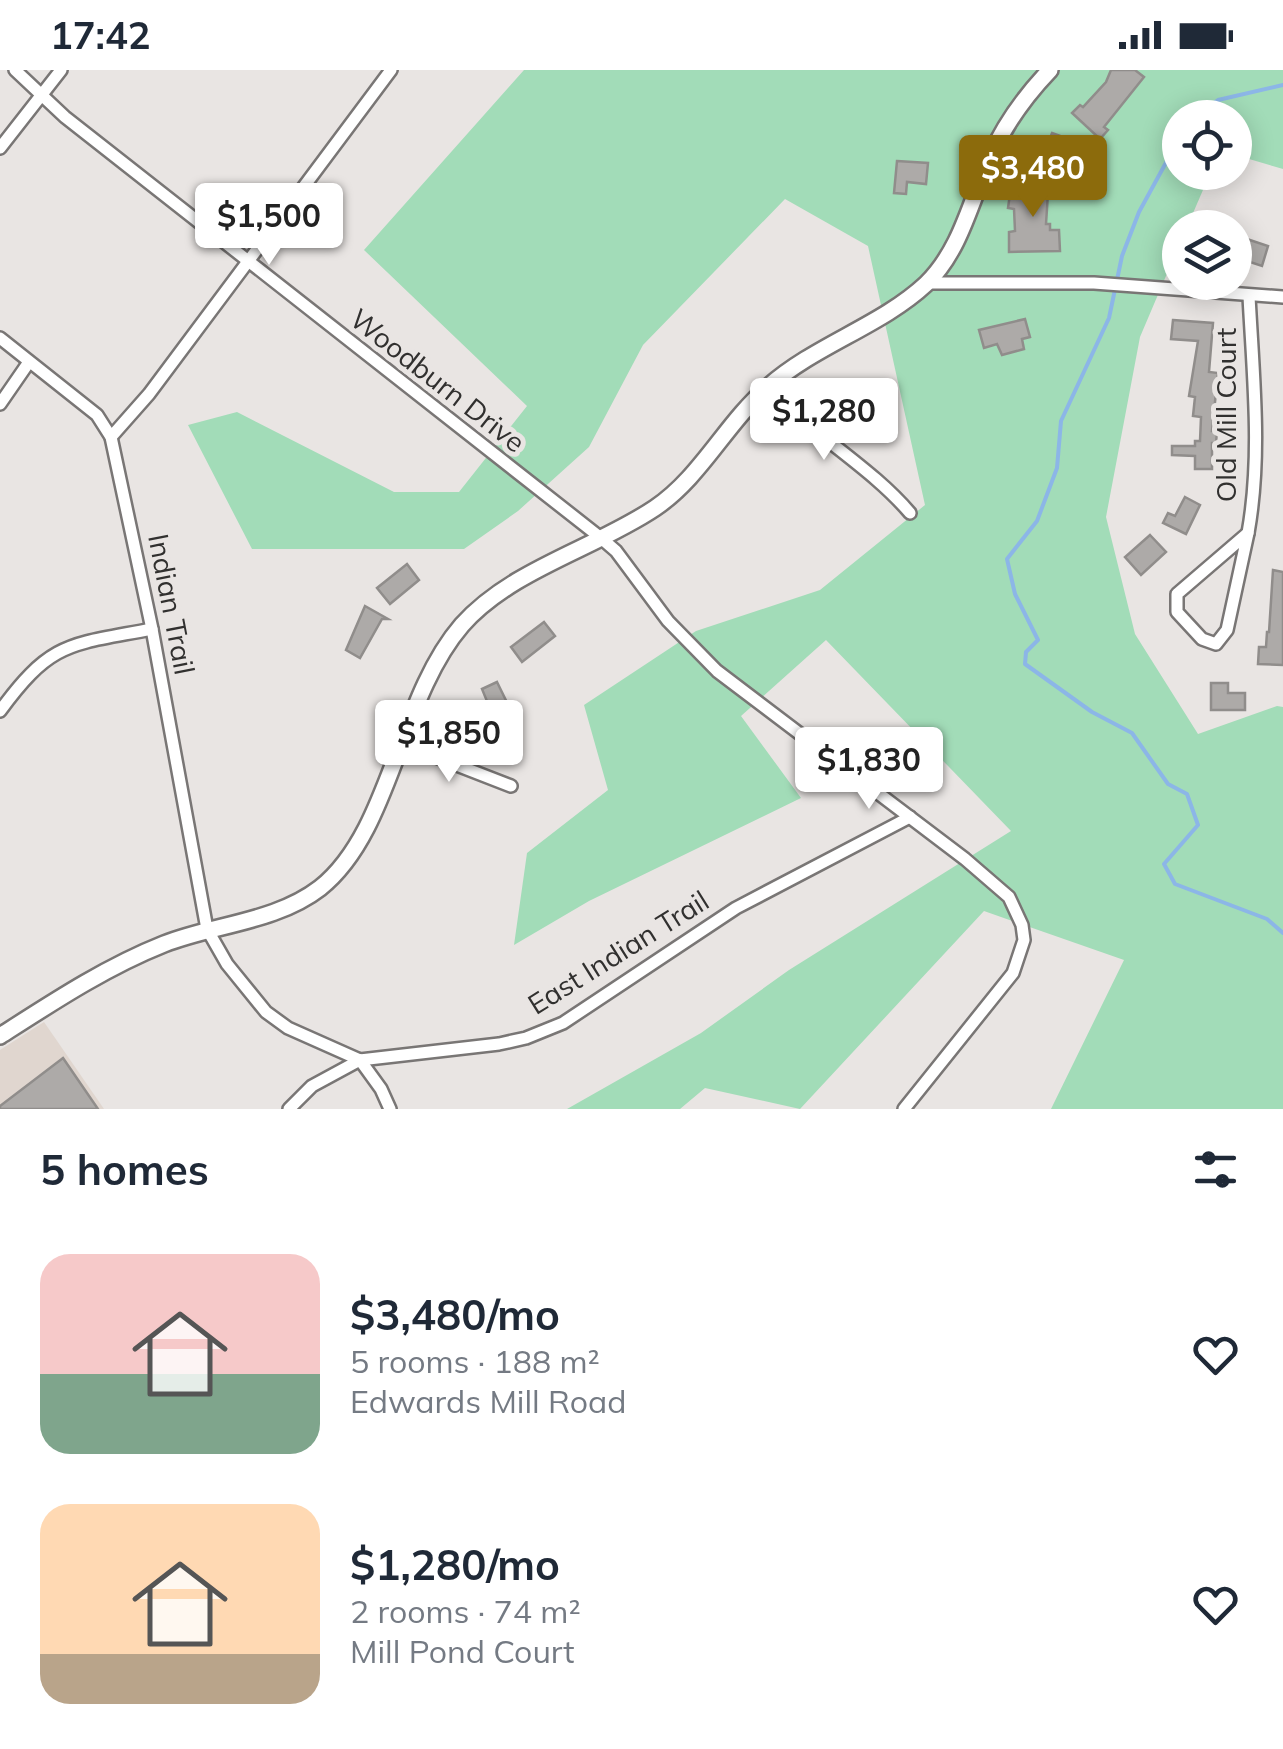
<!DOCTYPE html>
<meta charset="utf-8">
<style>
body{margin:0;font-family:Mulish,sans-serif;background:#f6f6f7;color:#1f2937;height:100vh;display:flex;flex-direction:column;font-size:38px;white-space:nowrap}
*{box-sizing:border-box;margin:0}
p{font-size:32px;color:#747a83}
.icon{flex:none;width:55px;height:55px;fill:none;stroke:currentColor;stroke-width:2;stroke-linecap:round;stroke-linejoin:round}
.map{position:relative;height:1039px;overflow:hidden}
.panel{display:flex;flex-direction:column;background:#fff;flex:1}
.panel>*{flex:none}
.tools{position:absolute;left:1162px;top:30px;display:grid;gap:20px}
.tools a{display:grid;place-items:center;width:90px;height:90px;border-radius:50%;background:#fff;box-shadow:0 5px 25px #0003;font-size:50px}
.price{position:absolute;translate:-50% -85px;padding:0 22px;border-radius:10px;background:#fff;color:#222;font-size:32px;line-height:65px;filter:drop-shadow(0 2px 5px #0008)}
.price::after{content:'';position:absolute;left:50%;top:60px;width:30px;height:22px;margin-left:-15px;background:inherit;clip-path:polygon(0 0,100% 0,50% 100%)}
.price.current{background:#8c6b0c;color:#fff}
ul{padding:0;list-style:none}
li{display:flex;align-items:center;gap:30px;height:250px;padding:0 40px}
li span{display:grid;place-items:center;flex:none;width:280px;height:200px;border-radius:30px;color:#555}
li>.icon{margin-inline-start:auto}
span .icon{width:120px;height:120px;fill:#fffc;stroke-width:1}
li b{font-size:42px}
h2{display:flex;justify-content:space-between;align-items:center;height:120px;padding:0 40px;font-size:42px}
.status{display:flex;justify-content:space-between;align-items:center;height:70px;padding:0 50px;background:#fff;direction:ltr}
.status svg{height:28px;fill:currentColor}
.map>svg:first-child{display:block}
.built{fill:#e0d6cf}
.green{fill:#a2dcb8}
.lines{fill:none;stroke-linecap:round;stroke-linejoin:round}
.stream{stroke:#8cb6e7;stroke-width:4}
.building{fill:#adaaa8;stroke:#908d8b;stroke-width:2.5}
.minor-casing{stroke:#797675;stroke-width:16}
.tertiary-casing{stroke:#797675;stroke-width:20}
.minor{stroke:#fff;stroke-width:11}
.tertiary{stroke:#fff;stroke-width:15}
.labels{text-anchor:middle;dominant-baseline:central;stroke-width:10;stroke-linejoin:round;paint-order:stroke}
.street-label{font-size:28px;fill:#31302f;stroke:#e9e5e3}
</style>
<div class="status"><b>17:42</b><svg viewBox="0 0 49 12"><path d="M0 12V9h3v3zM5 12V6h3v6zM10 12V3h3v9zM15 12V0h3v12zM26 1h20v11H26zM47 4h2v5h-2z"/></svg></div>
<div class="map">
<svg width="1283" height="1039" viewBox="0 0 1283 1039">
<rect width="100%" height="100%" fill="#e9e5e3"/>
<polygon class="built" points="44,952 104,1039 0,1039 0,980"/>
<polygon class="green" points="524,0 1283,0 1283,99 1239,86 1235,89 1235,48 1180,48 1180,102 1218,103 1206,113 1187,157 1180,158 1180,173 1140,267 1106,447 1135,564 1198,664 1277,636 1283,637 1283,1039 1051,1039 1124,890 984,841 800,1039 705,1018 680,1039 567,1039 701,963 789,900 1011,761 826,570 741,646 801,728 589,831 514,875 527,783 608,720 584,635 696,561 820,520 925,435 868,176 785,129 643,275 589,377 518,441 464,479 252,479 188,355 237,342 394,422 459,422 527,336 364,180"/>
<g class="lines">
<g class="stream">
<polyline points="1194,48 1218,30 1283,15"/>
<polyline points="1180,67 1139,142 1122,186 1109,248 1061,351 1057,398 1037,451 1007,489 1015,524 1038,570 1026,582 1025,594 1092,642 1132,663 1168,714 1187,724 1198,755 1164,794 1175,814 1267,849 1283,863"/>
</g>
</g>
<g class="building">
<polygon points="1111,0 1135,0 1144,7 1104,57 1108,60 1100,69 1072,43 1080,35 1083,37 1106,12"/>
<polygon points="1052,63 1082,74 1071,101 1042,89"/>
<polygon points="897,91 928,93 926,114 907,112 906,124 894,123"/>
<polygon points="1027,106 1049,108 1046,154 1050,154 1050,160 1059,160 1060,181 1009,182 1009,162 1015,161 1014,139 1008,138 1010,124 1026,125"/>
<polygon points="1235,165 1268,176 1262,196 1235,187"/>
<polygon points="1025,249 1030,267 1022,269 1024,279 1002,285 997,274 984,278 979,260"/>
<polygon points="1173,250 1213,253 1209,302 1218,303 1212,361 1217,361 1216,373 1212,373 1212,399 1195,399 1195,386 1172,385 1172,376 1195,376 1195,371 1200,371 1201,347 1193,346 1195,327 1189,326 1198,271 1171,269"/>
<polygon points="1185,427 1200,435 1186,464 1163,453 1168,443 1175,446"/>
<polygon points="1150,465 1166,482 1141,505 1125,487"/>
<polygon points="407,494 419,510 390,534 377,518"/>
<polygon points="1273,500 1283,502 1283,595 1258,594 1259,577 1266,577 1267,562 1269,562"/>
<polygon points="365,536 388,549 382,549 360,588 346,580"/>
<polygon points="544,552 555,566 522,592 511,577"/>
<polygon points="497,612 515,649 497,656 482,619"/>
<polygon points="1211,613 1228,613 1228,623 1245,623 1245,640 1211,640"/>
<polygon points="63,988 98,1039 0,1039 0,1036"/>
</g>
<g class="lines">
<g class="minor-casing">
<g id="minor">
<polyline points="15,0 65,47 601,468 616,481 668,551 717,601 965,789 1009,827 1022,855 1024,870 1013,903 904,1039"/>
<polyline points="0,78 61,0"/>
<polyline points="926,213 1094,213 1283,227"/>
<polyline points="0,268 97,345 111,367 152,559 207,859 227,894 266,942 288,958 360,990 499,974 526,968 563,953 736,838 910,747"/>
<path d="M768 316C810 364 869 395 910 443"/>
<polyline points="0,334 29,292"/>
<polyline points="111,367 149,324 391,0"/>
<polygon points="1248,463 1227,560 1216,574 1202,569 1177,542 1177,524"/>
<path d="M1248 463C1262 385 1253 305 1249 226"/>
<path d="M0 641C52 570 70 575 152 559"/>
<polyline points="400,673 511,716"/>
<polyline points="289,1039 312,1016 360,990 381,1019 390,1039"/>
</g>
</g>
<g class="tertiary-casing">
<path id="tertiary" d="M0 966C53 932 106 897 164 874 215 854 276 852 320 818 392 761 398 629 462 555 512 499 594 479 655 438 701 407 726 353 768 317 815 275 881 256 926 214 961 180 971 130 990 87 1005 54 1025 26 1050 0"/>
</g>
<use href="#minor" class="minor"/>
<use href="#tertiary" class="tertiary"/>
</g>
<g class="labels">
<g class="street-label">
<text transform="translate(438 310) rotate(38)">Woodburn Drive</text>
<text transform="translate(1225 345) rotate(-90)">Old Mill Court</text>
<text transform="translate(172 534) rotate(79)">Indian Trail</text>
<text transform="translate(618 882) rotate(-32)">East Indian Trail</text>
</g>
</g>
</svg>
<div class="tools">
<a><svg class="icon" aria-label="locate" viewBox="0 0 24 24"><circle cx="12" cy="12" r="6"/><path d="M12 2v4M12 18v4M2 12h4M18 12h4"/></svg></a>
<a><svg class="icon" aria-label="layers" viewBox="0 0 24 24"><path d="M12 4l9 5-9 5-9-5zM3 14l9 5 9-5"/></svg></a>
</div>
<b class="price current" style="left:1033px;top:150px">$3,480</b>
<b class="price" style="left:269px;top:198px">$1,500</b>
<b class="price" style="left:824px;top:393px">$1,280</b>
<b class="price" style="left:449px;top:715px">$1,850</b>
<b class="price" style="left:869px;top:742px">$1,830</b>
</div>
<section class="panel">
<h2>5 homes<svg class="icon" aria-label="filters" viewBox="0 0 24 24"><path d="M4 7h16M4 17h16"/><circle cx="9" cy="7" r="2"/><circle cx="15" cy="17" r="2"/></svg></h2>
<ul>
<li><span style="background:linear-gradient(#f6c9c9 60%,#7fa58c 0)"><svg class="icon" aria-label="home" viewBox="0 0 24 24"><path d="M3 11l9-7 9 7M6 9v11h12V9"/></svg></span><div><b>$3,480/mo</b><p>5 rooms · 188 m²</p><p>Edwards Mill Road</p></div><svg class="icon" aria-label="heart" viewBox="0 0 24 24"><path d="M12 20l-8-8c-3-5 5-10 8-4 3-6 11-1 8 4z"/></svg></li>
<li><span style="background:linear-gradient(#ffd9b3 75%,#b9a48a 0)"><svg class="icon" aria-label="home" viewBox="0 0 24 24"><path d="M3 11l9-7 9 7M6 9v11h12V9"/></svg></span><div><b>$1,280/mo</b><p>2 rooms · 74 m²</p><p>Mill Pond Court</p></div><svg class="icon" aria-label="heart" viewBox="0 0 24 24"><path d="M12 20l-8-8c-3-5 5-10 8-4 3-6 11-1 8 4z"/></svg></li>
</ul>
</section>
